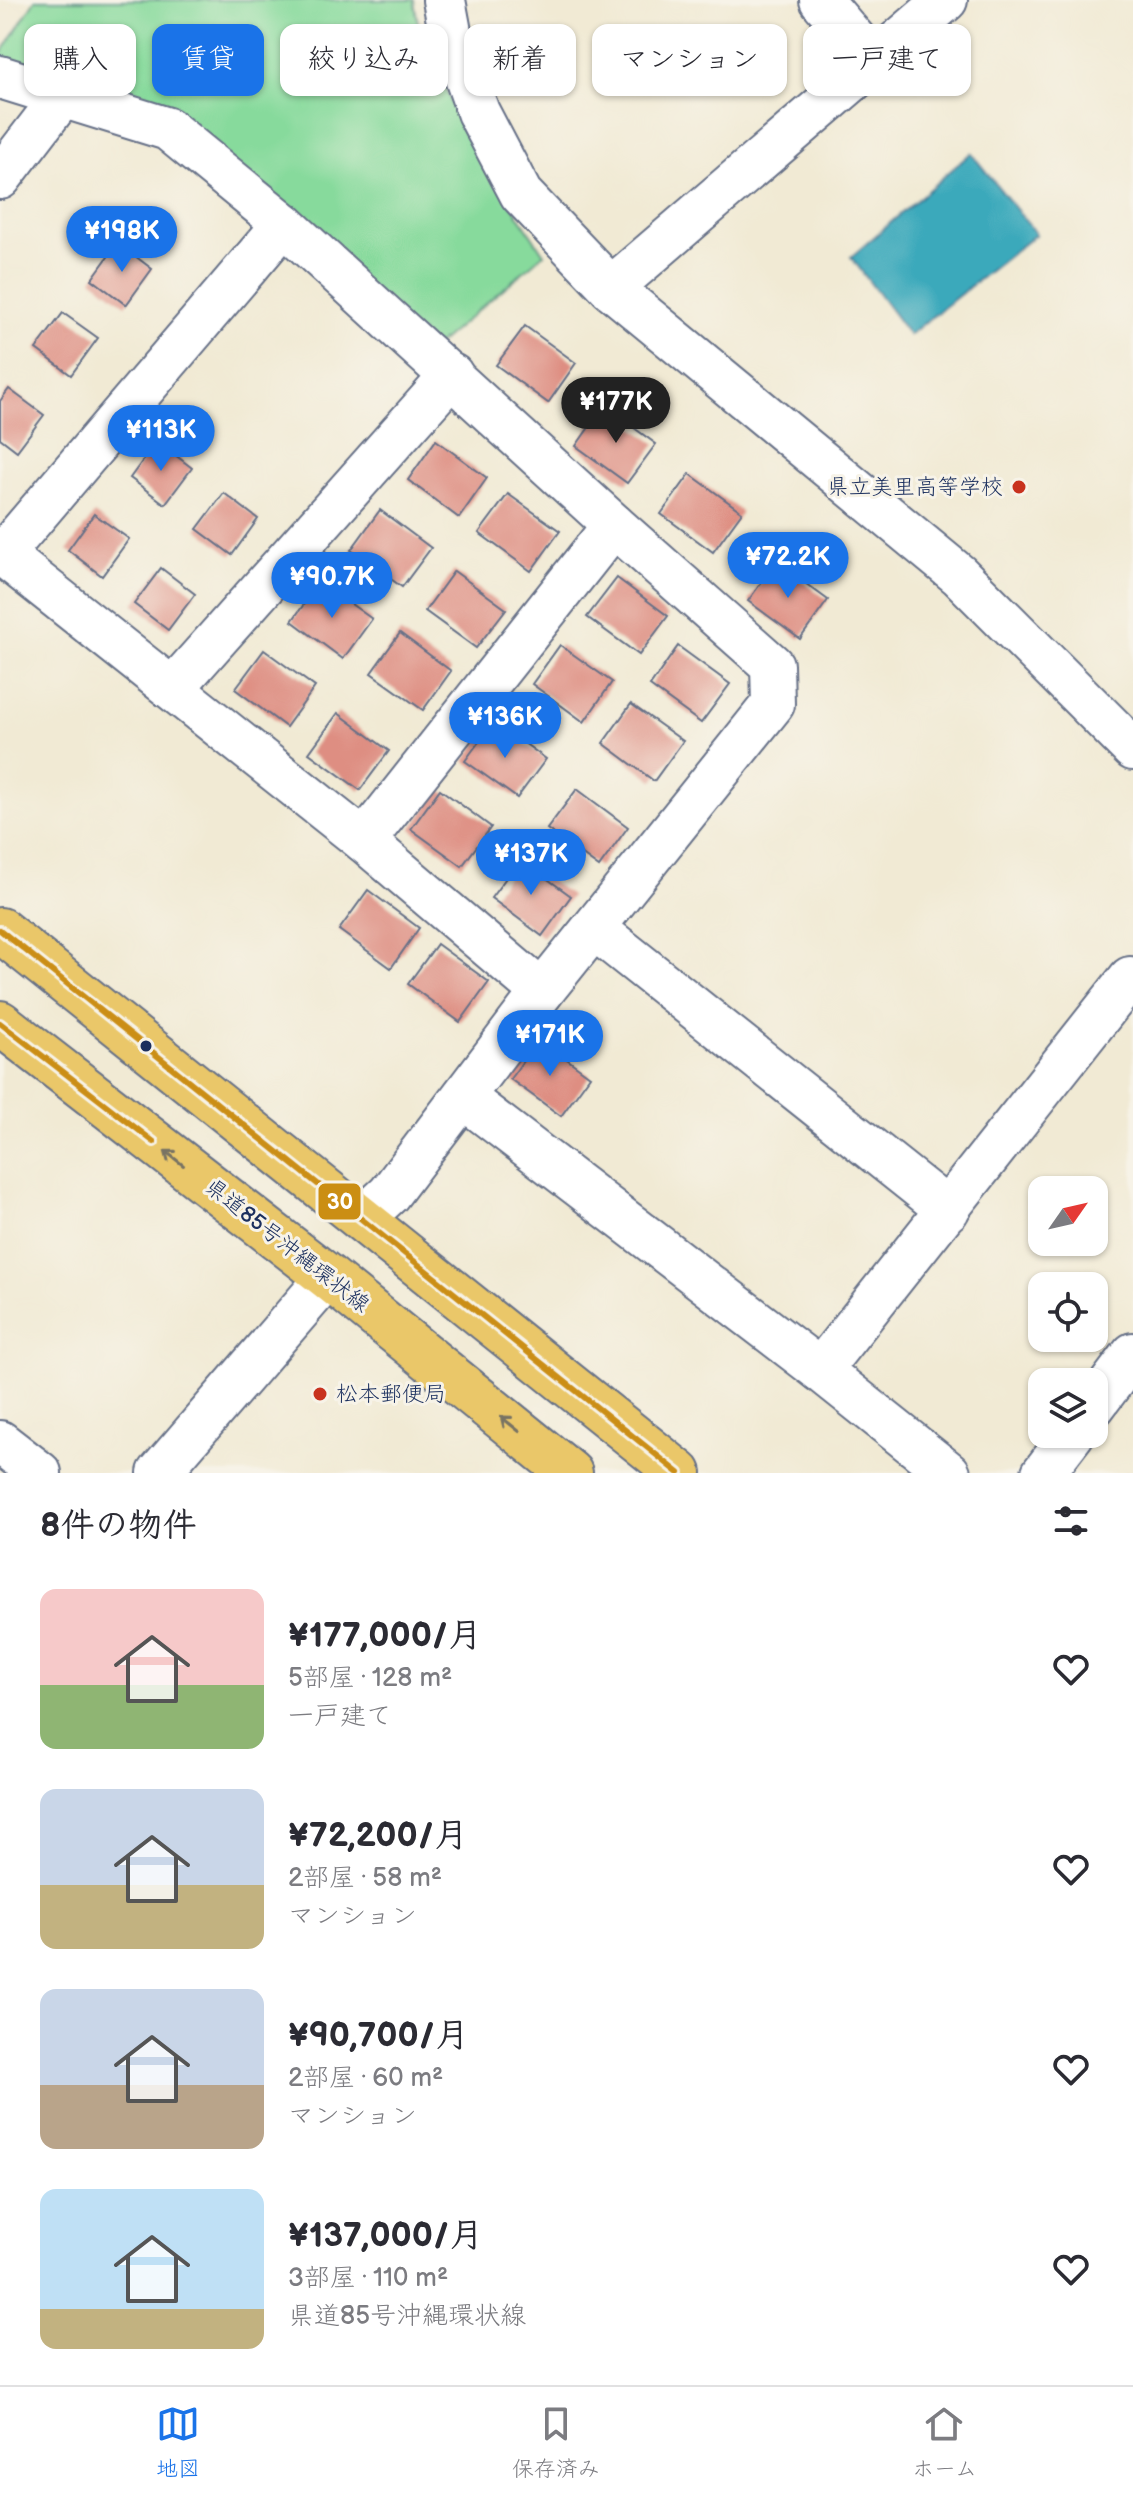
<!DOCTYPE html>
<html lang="ja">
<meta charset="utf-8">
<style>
body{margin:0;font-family:"Balsamiq Sans","Klee One",sans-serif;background:#f7f7f7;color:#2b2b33;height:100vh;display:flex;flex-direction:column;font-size:30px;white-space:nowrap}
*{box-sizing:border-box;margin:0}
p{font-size:26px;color:#7c7c81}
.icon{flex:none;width:44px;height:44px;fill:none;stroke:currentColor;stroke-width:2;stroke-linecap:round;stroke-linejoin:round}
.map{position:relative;height:1473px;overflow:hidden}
.sheet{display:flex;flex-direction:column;background:#fff;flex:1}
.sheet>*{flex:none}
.top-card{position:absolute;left:24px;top:24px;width:1086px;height:72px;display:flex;gap:16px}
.needle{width:52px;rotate:56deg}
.tools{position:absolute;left:1028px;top:1176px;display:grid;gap:16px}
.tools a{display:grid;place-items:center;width:80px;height:80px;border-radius:16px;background:#fff;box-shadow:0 2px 6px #0004;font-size:40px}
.price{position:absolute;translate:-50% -68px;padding:0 18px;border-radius:28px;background:#1a73e8;color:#fff;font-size:26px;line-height:52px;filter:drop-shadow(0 2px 4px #0008)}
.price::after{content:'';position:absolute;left:50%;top:48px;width:24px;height:18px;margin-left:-12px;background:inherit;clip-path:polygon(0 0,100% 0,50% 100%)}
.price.active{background:#222;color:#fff}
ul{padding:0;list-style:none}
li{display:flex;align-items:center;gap:24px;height:200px;padding:0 40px}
li span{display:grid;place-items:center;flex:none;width:224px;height:160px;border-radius:16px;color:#555}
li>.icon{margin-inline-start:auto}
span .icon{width:96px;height:96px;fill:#fffc;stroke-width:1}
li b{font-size:34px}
h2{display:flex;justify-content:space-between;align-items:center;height:96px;padding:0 40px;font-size:34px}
.tag{padding:0 28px;border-radius:16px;background:#fff;box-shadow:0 2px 6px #0004;font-size:28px;line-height:72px}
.tag.active{background:#1a73e8;color:#fff}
.dock{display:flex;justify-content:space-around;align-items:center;height:112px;border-top:2px solid #e1e1e2;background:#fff;font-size:22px;color:#7c7c81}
.dock a{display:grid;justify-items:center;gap:4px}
.dock .active{color:#1a73e8}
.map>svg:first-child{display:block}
.green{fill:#87da9c;stroke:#51847d;stroke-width:2}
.water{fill:#3ba9bb;stroke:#2b6c8c;stroke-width:2}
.building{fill:#de8e82}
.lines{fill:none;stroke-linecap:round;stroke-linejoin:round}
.minor-casing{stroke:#667087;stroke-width:46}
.major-casing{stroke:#667087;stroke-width:48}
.minor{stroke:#fff;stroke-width:42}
.major{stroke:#eac769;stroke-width:44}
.bus-1-casing{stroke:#f7f3e8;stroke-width:12}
.bus-1{stroke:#cb8e13;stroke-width:6}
.oneway{stroke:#787363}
.poi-dot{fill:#c8321e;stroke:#f7f3e8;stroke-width:3}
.bus-dot{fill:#1b2f5e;stroke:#f7f3e8;stroke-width:3}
.labels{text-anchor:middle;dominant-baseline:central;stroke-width:6;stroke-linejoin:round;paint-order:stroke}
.poi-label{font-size:22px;fill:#1b2f5e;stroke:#f7f3e8;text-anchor:end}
.street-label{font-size:22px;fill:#1b2f5e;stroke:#f7f3e8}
.line-badge{stroke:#f7f3e8;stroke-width:3}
.badge-label{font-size:22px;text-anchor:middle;font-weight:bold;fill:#fff}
</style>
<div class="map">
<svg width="1133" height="1473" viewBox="0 0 1133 1473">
<rect width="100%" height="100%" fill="#f7f3e8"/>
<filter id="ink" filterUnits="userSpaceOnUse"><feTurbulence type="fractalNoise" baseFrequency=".0125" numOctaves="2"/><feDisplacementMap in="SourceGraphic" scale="16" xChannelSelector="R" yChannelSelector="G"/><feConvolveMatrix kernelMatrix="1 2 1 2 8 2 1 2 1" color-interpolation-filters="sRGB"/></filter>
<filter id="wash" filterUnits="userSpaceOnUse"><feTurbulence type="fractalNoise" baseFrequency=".006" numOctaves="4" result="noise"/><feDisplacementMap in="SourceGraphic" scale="32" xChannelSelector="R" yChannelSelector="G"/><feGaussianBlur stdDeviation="1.8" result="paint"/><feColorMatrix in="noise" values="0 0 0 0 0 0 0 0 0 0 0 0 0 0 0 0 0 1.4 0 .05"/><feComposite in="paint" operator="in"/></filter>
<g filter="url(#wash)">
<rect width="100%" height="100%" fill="#f1ead4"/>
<polygon class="green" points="35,0 414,0 418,23 462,129 544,254 437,345 81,83 0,56"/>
<polygon class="water" points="971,153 1036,234 909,335 851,257"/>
<g id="blocks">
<g class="building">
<polygon points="118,243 152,269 126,305 92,279"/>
<polygon points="63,313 98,338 71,375 36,349"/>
<polygon points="525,326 576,363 548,403 496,365"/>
<polygon points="9,389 44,415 17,451 0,438 0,401"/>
<polygon points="604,406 656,444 627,483 576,446"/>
<polygon points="436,440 487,478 459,518 408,480"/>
<polygon points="157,441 192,468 165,504 130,478"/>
<polygon points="690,474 742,512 713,552 661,514"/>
<polygon points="224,493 258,519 232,555 197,529"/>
<polygon points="508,494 560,531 531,571 479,533"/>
<polygon points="380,510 431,548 402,587 351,550"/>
<polygon points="94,514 129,539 102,576 68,550"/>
<polygon points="776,562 828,600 800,639 748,601"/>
<polygon points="161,568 195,594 168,630 134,604"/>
<polygon points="454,571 506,609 476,648 425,611"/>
<polygon points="617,578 668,616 639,655 587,617"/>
<polygon points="320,582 372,619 343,659 292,621"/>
<polygon points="400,633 451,671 423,710 371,673"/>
<polygon points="560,645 612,682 584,722 532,684"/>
<polygon points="678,646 730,684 701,723 650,686"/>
<polygon points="264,650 315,687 286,727 235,689"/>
<polygon points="631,704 683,741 654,781 603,743"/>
<polygon points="338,713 389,751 360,790 309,753"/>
<polygon points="494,721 546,759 517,798 465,761"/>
<polygon points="440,789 491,827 462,866 411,829"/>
<polygon points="577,789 628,827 599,867 547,829"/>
<polygon points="520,859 571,896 542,936 491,898"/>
<polygon points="368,890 419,928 391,968 339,930"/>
<polygon points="437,944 489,982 460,1022 408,984"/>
<polygon points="539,1039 590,1076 561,1116 510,1079"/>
</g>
</g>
</g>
<g filter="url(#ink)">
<use href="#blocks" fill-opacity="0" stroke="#667087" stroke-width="2"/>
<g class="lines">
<g class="minor-casing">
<g id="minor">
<polyline points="444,0 450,32 478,112 521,194 611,288 959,575 1133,749"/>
<polyline points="821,0 874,62"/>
<polyline points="0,77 168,129 284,224 614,525 772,665 773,704 542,992 389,1194 362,1219"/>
<polyline points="0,178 62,97"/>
<polyline points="611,288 946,0"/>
<polyline points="2,554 364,841 542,992"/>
<polyline points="0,557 284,224"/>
<polyline points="173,688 452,375"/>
<polyline points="364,841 614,525"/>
<polyline points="595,929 948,1210"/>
<polyline points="463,1097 820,1370 949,1473"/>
<polyline points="820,1370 1130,978 1133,981"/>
<polyline points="1094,1406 1133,1354"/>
<polyline points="0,1442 40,1473"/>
<polyline points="159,1473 328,1277"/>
<polyline points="1043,1473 1073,1434"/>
</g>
</g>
<g class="major-casing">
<g id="major">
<polyline points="0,930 679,1473"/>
<polyline points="0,1023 328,1277 570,1473"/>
</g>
</g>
<use href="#minor" class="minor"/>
<use href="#major" class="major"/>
<g class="bus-1-casing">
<g id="bus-1">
<polyline points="0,930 679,1473"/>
<polyline points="0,1023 154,1142"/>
</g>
</g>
<use href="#bus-1" class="bus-1"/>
</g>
<defs><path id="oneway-shaft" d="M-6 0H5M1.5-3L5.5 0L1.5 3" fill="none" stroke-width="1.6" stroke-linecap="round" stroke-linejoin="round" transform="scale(2)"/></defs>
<g class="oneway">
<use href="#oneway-shaft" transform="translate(174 1158) rotate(-142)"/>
<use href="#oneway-shaft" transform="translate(510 1424) rotate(-141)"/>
</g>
</g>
<g class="poi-dot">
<circle cx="1019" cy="487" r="8"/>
<circle cx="320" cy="1394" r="8"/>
</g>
<circle class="bus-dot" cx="146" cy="1046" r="7"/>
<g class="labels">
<g class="poi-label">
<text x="1003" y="487">県立美里高等学校</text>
<text x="336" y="1394" text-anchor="start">松本郵便局</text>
</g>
<g class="street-label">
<text transform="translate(287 1246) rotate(38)">県道85号沖縄環状線</text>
</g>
</g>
<rect class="line-badge" x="317" y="1182" width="45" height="39" rx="8" fill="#cb8e13"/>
<g class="badge-label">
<text x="340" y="1209">30</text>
</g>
</svg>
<div class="tools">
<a><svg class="needle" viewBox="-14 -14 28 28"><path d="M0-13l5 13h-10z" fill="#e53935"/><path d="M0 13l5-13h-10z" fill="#7c7c81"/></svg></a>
<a><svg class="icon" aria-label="locate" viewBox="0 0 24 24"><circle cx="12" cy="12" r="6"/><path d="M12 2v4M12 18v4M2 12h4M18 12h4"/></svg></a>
<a><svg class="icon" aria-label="layers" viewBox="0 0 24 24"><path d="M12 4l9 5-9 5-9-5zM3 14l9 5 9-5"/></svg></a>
</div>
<b class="price" style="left:122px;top:274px">¥198K</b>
<b class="price active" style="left:616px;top:445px">¥177K</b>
<b class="price" style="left:161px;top:473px">¥113K</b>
<b class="price" style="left:788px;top:600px">¥72.2K</b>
<b class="price" style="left:332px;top:620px">¥90.7K</b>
<b class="price" style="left:505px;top:760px">¥136K</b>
<b class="price" style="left:531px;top:897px">¥137K</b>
<b class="price" style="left:550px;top:1078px">¥171K</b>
<div class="top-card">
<a class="tag">購入</a>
<a class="tag active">賃貸</a>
<a class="tag">絞り込み</a>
<a class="tag">新着</a>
<a class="tag">マンション</a>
<a class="tag">一戸建て</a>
</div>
</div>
<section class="sheet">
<h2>8件の物件<svg class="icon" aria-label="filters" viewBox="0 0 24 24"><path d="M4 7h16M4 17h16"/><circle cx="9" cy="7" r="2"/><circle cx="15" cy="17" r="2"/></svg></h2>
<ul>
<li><span style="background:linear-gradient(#f6c9c9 60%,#8fb573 0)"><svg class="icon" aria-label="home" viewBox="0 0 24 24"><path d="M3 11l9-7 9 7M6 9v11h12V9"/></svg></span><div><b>¥177,000/月</b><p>5部屋 · 128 m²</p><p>一戸建て</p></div><svg class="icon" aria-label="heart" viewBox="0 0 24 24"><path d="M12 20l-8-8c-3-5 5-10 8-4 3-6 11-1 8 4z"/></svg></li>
<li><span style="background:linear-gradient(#c9d6e8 60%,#c2b280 0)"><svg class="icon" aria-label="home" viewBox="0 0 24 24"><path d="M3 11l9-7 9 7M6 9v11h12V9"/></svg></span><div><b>¥72,200/月</b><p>2部屋 · 58 m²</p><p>マンション</p></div><svg class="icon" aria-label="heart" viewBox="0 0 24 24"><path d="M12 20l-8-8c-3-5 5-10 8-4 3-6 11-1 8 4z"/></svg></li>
<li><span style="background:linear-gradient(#c9d6e8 60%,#b9a48a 0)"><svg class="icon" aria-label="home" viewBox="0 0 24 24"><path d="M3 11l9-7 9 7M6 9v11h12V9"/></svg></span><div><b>¥90,700/月</b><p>2部屋 · 60 m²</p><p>マンション</p></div><svg class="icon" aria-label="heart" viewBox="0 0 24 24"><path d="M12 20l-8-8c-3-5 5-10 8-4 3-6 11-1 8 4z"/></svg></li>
<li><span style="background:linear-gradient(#bfe0f5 75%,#c2b280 0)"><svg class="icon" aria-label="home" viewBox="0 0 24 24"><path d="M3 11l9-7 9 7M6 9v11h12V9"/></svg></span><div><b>¥137,000/月</b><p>3部屋 · 110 m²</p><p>県道85号沖縄環状線</p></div><svg class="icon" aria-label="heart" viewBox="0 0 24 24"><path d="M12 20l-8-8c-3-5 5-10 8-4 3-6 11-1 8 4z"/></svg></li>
</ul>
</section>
<nav class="dock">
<a class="active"><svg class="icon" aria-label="map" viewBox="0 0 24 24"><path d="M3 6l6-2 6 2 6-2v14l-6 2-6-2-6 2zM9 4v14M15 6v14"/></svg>地図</a>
<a><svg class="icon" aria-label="saved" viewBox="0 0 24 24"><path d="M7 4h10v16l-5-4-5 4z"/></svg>保存済み</a>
<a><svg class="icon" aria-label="home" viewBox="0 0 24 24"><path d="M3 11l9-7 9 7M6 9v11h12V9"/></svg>ホーム</a>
</nav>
